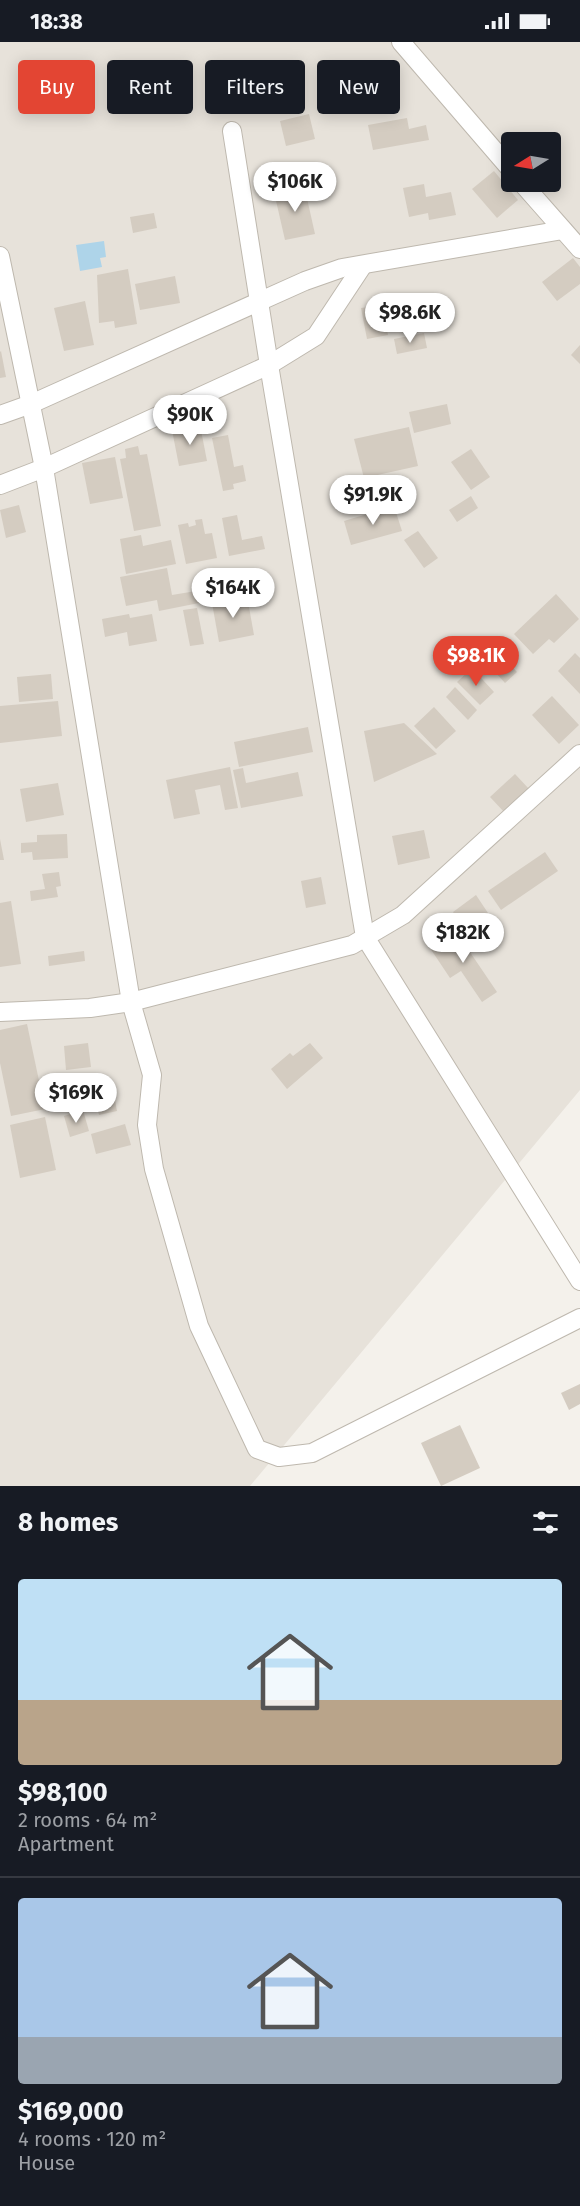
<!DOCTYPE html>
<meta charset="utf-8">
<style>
body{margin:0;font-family:"Fira Sans",sans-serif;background:#242831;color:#f1f3f6;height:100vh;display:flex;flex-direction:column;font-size:22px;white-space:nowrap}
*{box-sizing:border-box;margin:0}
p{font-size:20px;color:#9ea1a6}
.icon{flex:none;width:33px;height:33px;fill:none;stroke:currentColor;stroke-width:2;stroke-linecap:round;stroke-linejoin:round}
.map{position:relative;height:1444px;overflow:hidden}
.sheet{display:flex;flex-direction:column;background:#171b24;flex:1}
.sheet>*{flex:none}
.guide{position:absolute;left:18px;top:18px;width:544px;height:54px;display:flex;gap:12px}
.needle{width:39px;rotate:259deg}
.tools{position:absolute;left:501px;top:90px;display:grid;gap:12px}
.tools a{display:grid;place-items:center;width:60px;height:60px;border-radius:6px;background:#171b24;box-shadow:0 3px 15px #0003;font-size:30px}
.price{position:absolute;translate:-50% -51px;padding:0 14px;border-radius:21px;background:#fff;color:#222;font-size:20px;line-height:39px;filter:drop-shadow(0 2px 3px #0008)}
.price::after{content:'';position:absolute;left:50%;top:36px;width:18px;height:14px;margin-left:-9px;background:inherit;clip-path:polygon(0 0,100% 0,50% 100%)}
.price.selected{background:#e34533;color:#fff}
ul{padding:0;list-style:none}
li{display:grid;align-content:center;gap:12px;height:318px;padding:0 18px}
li+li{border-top:2px solid #363941}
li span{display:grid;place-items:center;height:186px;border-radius:6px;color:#555}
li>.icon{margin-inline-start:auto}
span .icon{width:108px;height:108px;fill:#fffc;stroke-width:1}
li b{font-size:26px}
h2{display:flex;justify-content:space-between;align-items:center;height:72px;padding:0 18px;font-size:26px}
.pill{padding:0 21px;border-radius:6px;background:#171b24;box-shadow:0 3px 15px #0003;font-size:21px;line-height:54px}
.pill.selected{background:#e34533;color:#fff}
.status{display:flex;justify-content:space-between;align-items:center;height:42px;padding:0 30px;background:#171b24;direction:ltr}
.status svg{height:16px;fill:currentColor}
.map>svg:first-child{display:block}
.residential{fill:#e7e2da;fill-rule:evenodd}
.water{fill:#aed4e9}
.building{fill:#d4ccc1}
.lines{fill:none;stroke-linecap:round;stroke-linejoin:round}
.street-casing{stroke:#beb8ae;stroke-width:20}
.street{stroke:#fff;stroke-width:18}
</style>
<div class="status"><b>18:38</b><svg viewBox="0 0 49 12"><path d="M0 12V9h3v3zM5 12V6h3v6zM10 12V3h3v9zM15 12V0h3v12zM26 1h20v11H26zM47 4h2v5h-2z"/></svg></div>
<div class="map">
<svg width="580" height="1444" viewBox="0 0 580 1444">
<rect width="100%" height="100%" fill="#f4f1eb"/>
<path class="residential" d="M0 0H580V1048L250 1444H0ZM512 100H550V140H512Z"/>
<polygon class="water" points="104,199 106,215 100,216 102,225 80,229 76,203"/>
<g class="building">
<polygon points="309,72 315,97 286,104 280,79"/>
<polygon points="407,76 409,87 426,83 429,98 373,108 368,83"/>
<polygon points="494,129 518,158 497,176 472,147"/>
<polygon points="424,142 426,155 451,150 456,173 429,178 428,171 409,175 403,146"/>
<polygon points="304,143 315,192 285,198 274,150"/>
<polygon points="154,171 157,186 133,191 130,175"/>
<polygon points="573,216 580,225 580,242 557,259 542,240"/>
<polygon points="128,227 137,282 115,286 114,279 99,281 97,233"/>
<polygon points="175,234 180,261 140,268 135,242"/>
<polygon points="85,259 94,303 64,309 54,266"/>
<polygon points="382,263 388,293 367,297 361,266"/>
<polygon points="424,291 427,306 397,312 394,297"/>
<polygon points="580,303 580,322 571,313"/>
<polygon points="1,309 6,335 0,336 0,310"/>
<polygon points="447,362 451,382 414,391 409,370"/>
<polygon points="200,383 207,419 179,424 172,388"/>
<polygon points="409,385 418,424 364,436 354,397"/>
<polygon points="228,393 234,425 243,423 246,439 233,442 234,447 223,449 212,396"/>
<polygon points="138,404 140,413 147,412 161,484 134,489 120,417 126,416 125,407"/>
<polygon points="471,407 490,435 471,448 451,420"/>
<polygon points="115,415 123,456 90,462 82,421"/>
<polygon points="471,454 478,466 457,480 449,468"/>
<polygon points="19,463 26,490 6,496 0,468"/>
<polygon points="394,464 402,489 351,503 344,479"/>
<polygon points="237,473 242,498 262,494 265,507 229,514 222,476"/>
<polygon points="202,477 205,492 212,491 217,516 186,522 178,483 188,481 189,485 196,483 195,478"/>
<polygon points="418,489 438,516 424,526 404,498"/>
<polygon points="141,493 143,504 171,498 176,522 126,532 120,497"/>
<polygon points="167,526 172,553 196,549 199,561 159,569 157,558 126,564 120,535"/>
<polygon points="556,552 579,577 554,601 549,597 533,612 514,592"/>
<polygon points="247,554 254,593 219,600 212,561"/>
<polygon points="197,566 204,602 190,604 183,568"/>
<polygon points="129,572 130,576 152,572 157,599 129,604 127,590 105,595 102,577"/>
<polygon points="495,607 517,630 505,641 484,618"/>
<polygon points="575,611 580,616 580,652 558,629"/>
<polygon points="472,626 494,650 480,663 457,640"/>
<polygon points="51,632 53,657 19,660 17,635"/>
<polygon points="455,645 477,668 468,678 446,655"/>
<polygon points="552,654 579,683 559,702 532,673"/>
<polygon points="58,659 62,694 0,701 0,664"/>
<polygon points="434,665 456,689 436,707 414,684"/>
<polygon points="404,681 437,712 374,740 364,689"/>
<polygon points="308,685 313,710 239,725 234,700"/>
<polygon points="230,725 238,766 225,768 220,743 195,748 200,772 174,777 166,738"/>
<polygon points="243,726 246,741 298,730 303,754 241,766 233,728"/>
<polygon points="515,732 530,748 505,771 490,755"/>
<polygon points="58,741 64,773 26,780 20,747"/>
<polygon points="424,788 430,816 398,823 392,794"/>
<polygon points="67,792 68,816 33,818 32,810 21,811 21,801 37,800 37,793"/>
<polygon points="0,797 4,818 0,818"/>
<polygon points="545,810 558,829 501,868 488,849"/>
<polygon points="59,830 61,844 56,845 58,855 31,859 30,849 45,847 42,832"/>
<polygon points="321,835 326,862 306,866 301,839"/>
<polygon points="476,853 490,874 467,890 453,870"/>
<polygon points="11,859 21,922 0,925 0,861"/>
<polygon points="455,888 497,950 482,960 461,929 450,936 430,906"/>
<polygon points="84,909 85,919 49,924 48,914"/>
<polygon points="27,982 45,1067 11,1074 0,1021 0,988"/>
<polygon points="88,1001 91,1025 66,1028 64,1004"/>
<polygon points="310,1001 323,1016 287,1047 271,1027 290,1011 293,1014"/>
<polygon points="114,1053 117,1069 99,1073 95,1057"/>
<polygon points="83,1068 89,1089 70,1095 64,1074"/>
<polygon points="45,1075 56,1128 20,1136 10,1083"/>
<polygon points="125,1082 131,1103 96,1112 91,1092"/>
<polygon points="580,1342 580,1362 569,1368 561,1351"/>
<polygon points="460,1383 480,1426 441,1444 421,1401"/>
</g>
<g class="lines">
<g class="street-casing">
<g id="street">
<polyline points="401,0 512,129"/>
<polyline points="232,89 269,323 365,895 580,1239"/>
<polyline points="521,140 580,207"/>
<polyline points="0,214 44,426 131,960 152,1033 147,1083 154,1127 199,1284 257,1407 279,1415 312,1411 580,1276"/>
<polyline points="0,373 31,362 305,239 342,226 563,188"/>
<polyline points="0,443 44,426 269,323 316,294 363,223"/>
<polyline points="0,970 90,966 131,960 352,903 403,873 580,712"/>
</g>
</g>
<use href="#street" class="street"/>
</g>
</svg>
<div class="tools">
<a><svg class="needle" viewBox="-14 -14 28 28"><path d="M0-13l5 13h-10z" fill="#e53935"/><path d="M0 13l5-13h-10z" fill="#9ea1a6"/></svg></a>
</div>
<b class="price" style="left:295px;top:171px">$106K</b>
<b class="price" style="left:410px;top:302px">$98.6K</b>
<b class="price" style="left:190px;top:404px">$90K</b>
<b class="price" style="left:373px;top:484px">$91.9K</b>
<b class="price" style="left:233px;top:577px">$164K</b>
<b class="price selected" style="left:476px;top:645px">$98.1K</b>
<b class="price" style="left:463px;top:922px">$182K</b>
<b class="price" style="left:76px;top:1082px">$169K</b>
<div class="guide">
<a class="pill selected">Buy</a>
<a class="pill">Rent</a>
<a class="pill">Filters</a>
<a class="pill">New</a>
</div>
</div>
<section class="sheet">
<h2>8 homes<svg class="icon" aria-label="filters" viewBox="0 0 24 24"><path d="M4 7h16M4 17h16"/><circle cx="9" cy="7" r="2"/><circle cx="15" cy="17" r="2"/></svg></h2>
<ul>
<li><span style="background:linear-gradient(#bfe0f5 65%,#b9a48a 0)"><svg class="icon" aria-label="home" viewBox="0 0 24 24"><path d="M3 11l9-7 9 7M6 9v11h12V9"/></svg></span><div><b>$98,100</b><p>2 rooms · 64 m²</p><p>Apartment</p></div></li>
<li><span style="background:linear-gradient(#a9c7e8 75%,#9aa5b1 0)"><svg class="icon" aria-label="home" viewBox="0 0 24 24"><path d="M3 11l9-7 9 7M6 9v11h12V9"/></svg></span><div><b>$169,000</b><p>4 rooms · 120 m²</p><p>House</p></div></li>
</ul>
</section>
